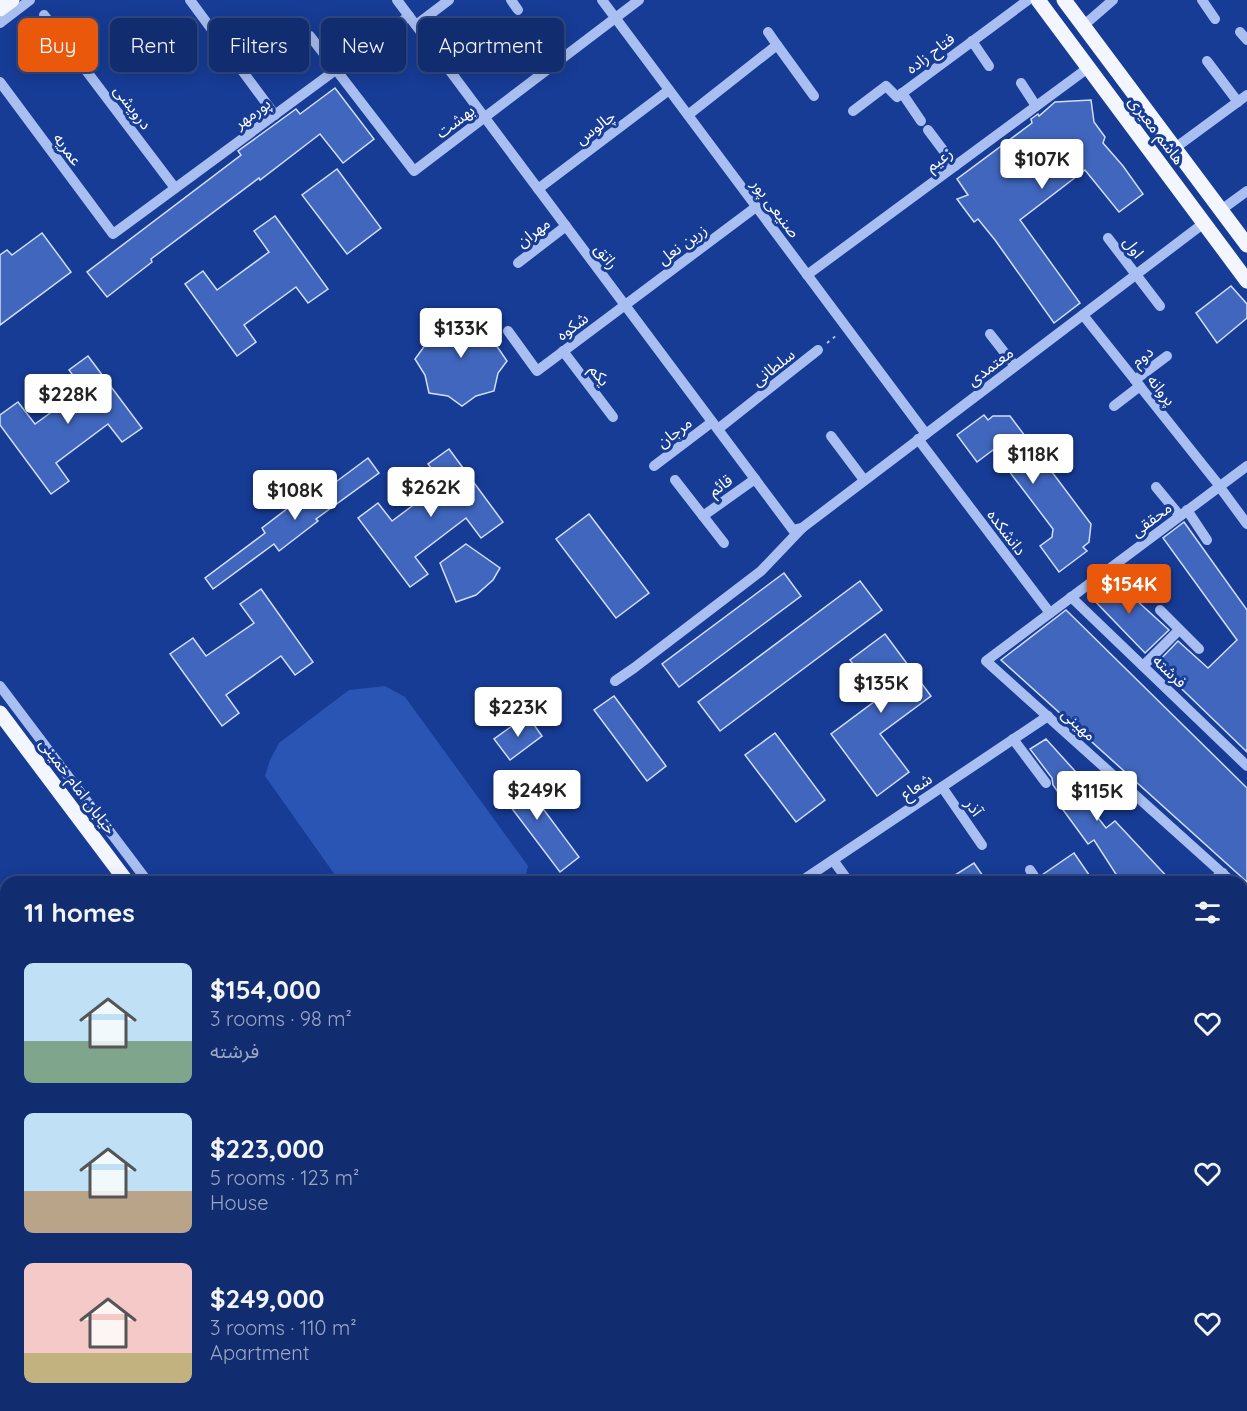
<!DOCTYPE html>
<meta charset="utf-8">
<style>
body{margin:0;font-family:Quicksand,"Noto Sans Arabic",sans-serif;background:#1e3978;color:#f1f3f6;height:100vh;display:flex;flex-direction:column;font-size:22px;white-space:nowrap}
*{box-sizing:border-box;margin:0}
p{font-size:20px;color:#9ca8c3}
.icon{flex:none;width:33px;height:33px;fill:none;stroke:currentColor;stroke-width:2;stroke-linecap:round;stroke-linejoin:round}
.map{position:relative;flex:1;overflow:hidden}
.sheet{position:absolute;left:0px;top:876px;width:1248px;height:536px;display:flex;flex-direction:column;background:#112d70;border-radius:18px 18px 0 0;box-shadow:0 3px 15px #0003,0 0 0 2px #304983}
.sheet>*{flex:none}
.top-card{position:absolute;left:18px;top:18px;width:600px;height:54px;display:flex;gap:12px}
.price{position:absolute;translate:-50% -51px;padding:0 14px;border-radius:6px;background:#fff;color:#222;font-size:20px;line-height:39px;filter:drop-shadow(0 2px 3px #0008)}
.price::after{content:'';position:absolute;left:50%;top:36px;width:18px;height:14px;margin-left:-9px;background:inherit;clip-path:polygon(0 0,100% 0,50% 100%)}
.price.selected{background:#ea580c;color:#fff}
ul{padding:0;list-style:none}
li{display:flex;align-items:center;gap:18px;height:150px;padding:0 24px}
li span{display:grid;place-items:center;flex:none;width:168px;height:120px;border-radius:9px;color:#555}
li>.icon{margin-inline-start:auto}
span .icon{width:72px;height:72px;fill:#fffc;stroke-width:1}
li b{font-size:26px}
h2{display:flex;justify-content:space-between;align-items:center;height:72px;padding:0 24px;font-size:26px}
.tag{padding:0 21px;border-radius:9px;background:#112d70;box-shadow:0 3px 15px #0003,0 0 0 2px #304983;font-size:21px;line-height:54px}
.tag.selected{background:#ea580c;color:#fff}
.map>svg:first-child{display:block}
.green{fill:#2b55b4}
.building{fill:#4066bd;stroke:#d0defc;stroke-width:1.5}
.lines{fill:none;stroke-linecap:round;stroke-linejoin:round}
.path{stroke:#a9bff1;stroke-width:2;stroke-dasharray:3 4.5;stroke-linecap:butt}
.minor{stroke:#a9bff1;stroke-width:10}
.major{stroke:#f3f6ff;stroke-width:15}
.labels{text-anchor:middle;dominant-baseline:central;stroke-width:6;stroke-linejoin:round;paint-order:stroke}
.street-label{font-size:16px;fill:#fff;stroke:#173c96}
</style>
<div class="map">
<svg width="1247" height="1411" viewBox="0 0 1247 1411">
<rect width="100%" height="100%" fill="#173c96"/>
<polygon class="green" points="385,686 405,697 528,866 524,882 340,882 265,776 270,760 279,743 349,690"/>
<g class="building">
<polygon points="335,88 374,139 343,163 320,134 260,180 259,178 151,259 152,262 107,297 87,272 241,155 238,151 296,109 300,114"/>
<polygon points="1091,100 1094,122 1105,137 1103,143 1123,166 1143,194 1119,212 1085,170 1020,220 1080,303 1054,323 995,240 978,219 974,222 957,199 968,195 957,179 1032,123 1031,119 1038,114 1039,116 1055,102"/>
<polygon points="337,169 381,228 347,254 302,195"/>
<polygon points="275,216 328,289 308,303 296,287 244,325 256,342 237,356 185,284 203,271 217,290 269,252 254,231"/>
<polygon points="42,233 71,272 0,325 0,255 7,250 12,255"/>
<polygon points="1231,286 1247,304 1247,318 1217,343 1196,313"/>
<polygon points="461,312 475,323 493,327 496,345 507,361 498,373 494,391 476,396 462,406 448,396 429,393 425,375 415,359 426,344 429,325 445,323"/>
<polygon points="88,356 142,428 122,442 108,424 56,463 69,481 51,494 0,425 0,415 18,402 35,424 83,389 69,370"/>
<polygon points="984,415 988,420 993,416 1010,416 1091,524 1089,542 1083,547 1087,551 1059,572 1040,546 1052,537 1053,529 993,450 977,462 957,435"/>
<polygon points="449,449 503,522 481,538 466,518 415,557 428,574 410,587 358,518 378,503 392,521 443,483 428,464"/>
<polygon points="368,458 379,473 316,519 318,521 279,551 274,544 213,589 205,578 265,533 262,528 301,498 305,505"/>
<polygon points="589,514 649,593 616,618 556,539"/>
<polygon points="1184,522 1247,610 1247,752 1156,664 1178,641 1208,668 1237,640 1163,538"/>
<polygon points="466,544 500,568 493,580 476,595 456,602 440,563"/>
<polygon points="784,573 801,596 679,687 662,664"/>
<polygon points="1111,577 1169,630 1145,653 1089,595"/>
<polygon points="860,581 882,610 720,731 698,702"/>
<polygon points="261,589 313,662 295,675 281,656 226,695 239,713 222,726 170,654 193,638 206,656 254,623 240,604"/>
<polygon points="1066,610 1247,788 1247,882 1001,660"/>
<polygon points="885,634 931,696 880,734 909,772 877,796 831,734 879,698 850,660"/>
<polygon points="614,696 666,766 647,781 594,710"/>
<polygon points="527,715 542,736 510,760 494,739"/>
<polygon points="775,733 825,800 796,822 745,755"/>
<polygon points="1046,739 1084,781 1080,795 1106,828 1115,821 1172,882 1121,882 1094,840 1088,844 1061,807 1065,802 1053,785 1052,778 1030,749"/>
<polygon points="515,771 579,857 560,872 495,786"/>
<polygon points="1074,853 1094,882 1046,882 1042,875"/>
<polygon points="974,863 987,882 944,882"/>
</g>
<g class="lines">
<polyline class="path" points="827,343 837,335"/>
<g class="minor">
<polyline points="190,0 275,115"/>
<polyline points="397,0 793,530 802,528 1204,223"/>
<polyline points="511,0 518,10"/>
<polyline points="602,0 926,434"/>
<polyline points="1202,0 1215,19"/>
<polyline points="44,15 175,188"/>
<polyline points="0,23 30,0"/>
<polyline points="416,25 449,0"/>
<polyline points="1083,26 1113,0"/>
<polyline points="768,32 777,45"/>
<polyline points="1240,32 1247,40"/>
<polyline points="310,36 414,171 639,0"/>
<polyline points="972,41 989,66"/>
<polyline points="1207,61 1238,102"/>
<polyline points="0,82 113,234 409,16"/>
<polyline points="1021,83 1036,106"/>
<polyline points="902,93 921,121"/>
<polyline points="853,111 886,86 897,97 1028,0"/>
<polyline points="688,115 777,45 814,96"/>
<polyline points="928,130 955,166"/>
<polyline points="1175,148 1247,95"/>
<polyline points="538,189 669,90"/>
<polyline points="1221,210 1247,191"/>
<polyline points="1108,238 1160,306"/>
<polyline points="518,263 566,226"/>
<polyline points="807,275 1088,68"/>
<polyline points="1083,315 1218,484"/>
<polyline points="508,331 537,371 756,207"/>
<polyline points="990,334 1015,366"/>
<polyline points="563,351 613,417"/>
<polyline points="1135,380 1167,356"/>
<polyline points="1114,406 1140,386"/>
<polyline points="718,429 818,350"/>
<polyline points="831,436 864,480"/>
<polyline points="918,439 1050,613"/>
<polyline points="654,466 712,422"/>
<polyline points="675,480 724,543"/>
<polyline points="1219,486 1247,524"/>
<polyline points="1156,487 1180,516"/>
<polyline points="1187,510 1207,540"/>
<polyline points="703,516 755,479"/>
<polyline points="1071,597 1247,766"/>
<polyline points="1160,610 1199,649"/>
<polyline points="1143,666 1179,630"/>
<polyline points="615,681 634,668 761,571 802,528"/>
<polyline points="0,686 148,882"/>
<polyline points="1013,739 1046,783"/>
<polyline points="942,787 982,845"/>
<polyline points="833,860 849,882"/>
<polyline points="1030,870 1038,882"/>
<polyline points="800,882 1048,716"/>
<polyline points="1210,882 1223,873"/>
<polyline points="1232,882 986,661 1247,466"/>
<polyline points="1242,891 1247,895"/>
<polyline points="1242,957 1244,955 1247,958"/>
<polyline points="0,981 6,977"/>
<polyline points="1242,1036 1247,1041"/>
<polyline points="0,1080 6,1089"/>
<polyline points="0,1144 6,1140"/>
<polyline points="0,1303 6,1312"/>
<polyline points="0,1341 6,1337"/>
<polyline points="58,1406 62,1411"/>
<polyline points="181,1406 185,1411"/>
<polyline points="324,1406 325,1407"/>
<polyline points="541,1406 545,1411"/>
<polyline points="706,1406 709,1411"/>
<polyline points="817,1406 821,1411"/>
<polyline points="957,1406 960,1411"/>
<polyline points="230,1411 238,1406"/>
<polyline points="471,1411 479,1406"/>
<polyline points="865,1411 873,1406"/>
</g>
<g class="major">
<polyline points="1038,0 1247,281"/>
<polyline points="1064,0 1247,245"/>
<polyline points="0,9 12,0"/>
<polyline points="0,713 127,882"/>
<polyline points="1242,1087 1247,1081"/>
<polyline points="1242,1112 1247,1106"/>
<polyline points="517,1406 522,1411"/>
<polyline points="982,1411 986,1406"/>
<polyline points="1005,1411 1009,1406"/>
</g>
</g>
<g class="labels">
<g class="street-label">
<text transform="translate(930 53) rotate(-37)">فتاح زاده</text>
<text transform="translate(133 107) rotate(53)">درویشی</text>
<text transform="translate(252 113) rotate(-36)">پورمهر</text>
<text transform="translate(455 121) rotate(-37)">بهشت</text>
<text transform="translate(595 127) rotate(-37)">چالوس</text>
<text transform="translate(1157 130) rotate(53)">هاشم معیری</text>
<text transform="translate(68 149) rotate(53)">عمریه</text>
<text transform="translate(939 159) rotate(-36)">زعیم</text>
<text transform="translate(776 208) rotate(53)">صنیعی پور</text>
<text transform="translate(533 232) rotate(-37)">مهران</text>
<text transform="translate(682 244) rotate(-36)">زرین نعل</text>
<text transform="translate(1134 247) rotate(53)">اول</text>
<text transform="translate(607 256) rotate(53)">راتق</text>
<text transform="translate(572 326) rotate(-37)">شکوه</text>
<text transform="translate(1142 356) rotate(-38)">دوم</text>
<text transform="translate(990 366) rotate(-37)">معتمدی</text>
<text transform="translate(773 367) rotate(-38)">سلطانی</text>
<text transform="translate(600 375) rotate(53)">یکم</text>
<text transform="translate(1162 390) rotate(51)">پروانه</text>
<text transform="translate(674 432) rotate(-37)">مرجان</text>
<text transform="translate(720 485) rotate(-36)">قائم</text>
<text transform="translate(1151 519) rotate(-37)">محققی</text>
<text transform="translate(1007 532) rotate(53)">دانشکده</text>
<text transform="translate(1170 671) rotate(44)">فرشته</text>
<text transform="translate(1079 724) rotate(42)">مهینی</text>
<text transform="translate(78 786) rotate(53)">خیابان امام خمینی</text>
<text transform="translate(916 786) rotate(-34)">شعاع</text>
<text transform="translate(974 807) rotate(55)">آذر</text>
</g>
</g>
</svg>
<b class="price" style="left:1042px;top:190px">$107K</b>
<b class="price" style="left:461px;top:359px">$133K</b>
<b class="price" style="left:68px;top:425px">$228K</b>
<b class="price" style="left:1033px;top:485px">$118K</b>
<b class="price" style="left:431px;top:518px">$262K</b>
<b class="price" style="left:295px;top:521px">$108K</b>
<b class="price selected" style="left:1129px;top:615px">$154K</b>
<b class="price" style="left:881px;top:714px">$135K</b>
<b class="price" style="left:518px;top:738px">$223K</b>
<b class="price" style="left:537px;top:821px">$249K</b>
<b class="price" style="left:1097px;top:822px">$115K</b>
<div class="top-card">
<a class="tag selected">Buy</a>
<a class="tag">Rent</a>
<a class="tag">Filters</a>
<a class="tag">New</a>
<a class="tag">Apartment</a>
</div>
<section class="sheet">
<h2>11 homes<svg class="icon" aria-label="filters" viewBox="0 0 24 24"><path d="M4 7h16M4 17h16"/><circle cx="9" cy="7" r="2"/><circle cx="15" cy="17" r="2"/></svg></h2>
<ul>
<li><span style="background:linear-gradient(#bfe0f5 65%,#7fa58c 0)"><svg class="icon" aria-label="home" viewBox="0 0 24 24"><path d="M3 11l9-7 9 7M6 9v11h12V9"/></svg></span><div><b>$154,000</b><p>3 rooms · 98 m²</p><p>فرشته</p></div><svg class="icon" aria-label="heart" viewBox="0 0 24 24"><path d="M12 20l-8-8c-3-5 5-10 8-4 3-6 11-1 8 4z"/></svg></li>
<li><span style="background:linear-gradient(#bfe0f5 65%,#b9a48a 0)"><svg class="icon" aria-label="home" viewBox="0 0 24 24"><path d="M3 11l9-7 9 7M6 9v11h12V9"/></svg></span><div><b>$223,000</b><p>5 rooms · 123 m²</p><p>House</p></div><svg class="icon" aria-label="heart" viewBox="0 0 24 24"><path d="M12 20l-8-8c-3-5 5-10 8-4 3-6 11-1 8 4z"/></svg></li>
<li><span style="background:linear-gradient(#f6c9c9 75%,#c2b280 0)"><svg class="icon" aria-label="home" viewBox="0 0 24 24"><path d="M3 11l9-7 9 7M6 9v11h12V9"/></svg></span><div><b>$249,000</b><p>3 rooms · 110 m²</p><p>Apartment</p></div><svg class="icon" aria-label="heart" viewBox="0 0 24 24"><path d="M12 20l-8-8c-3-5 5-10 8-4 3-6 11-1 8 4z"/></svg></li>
</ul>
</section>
</div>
